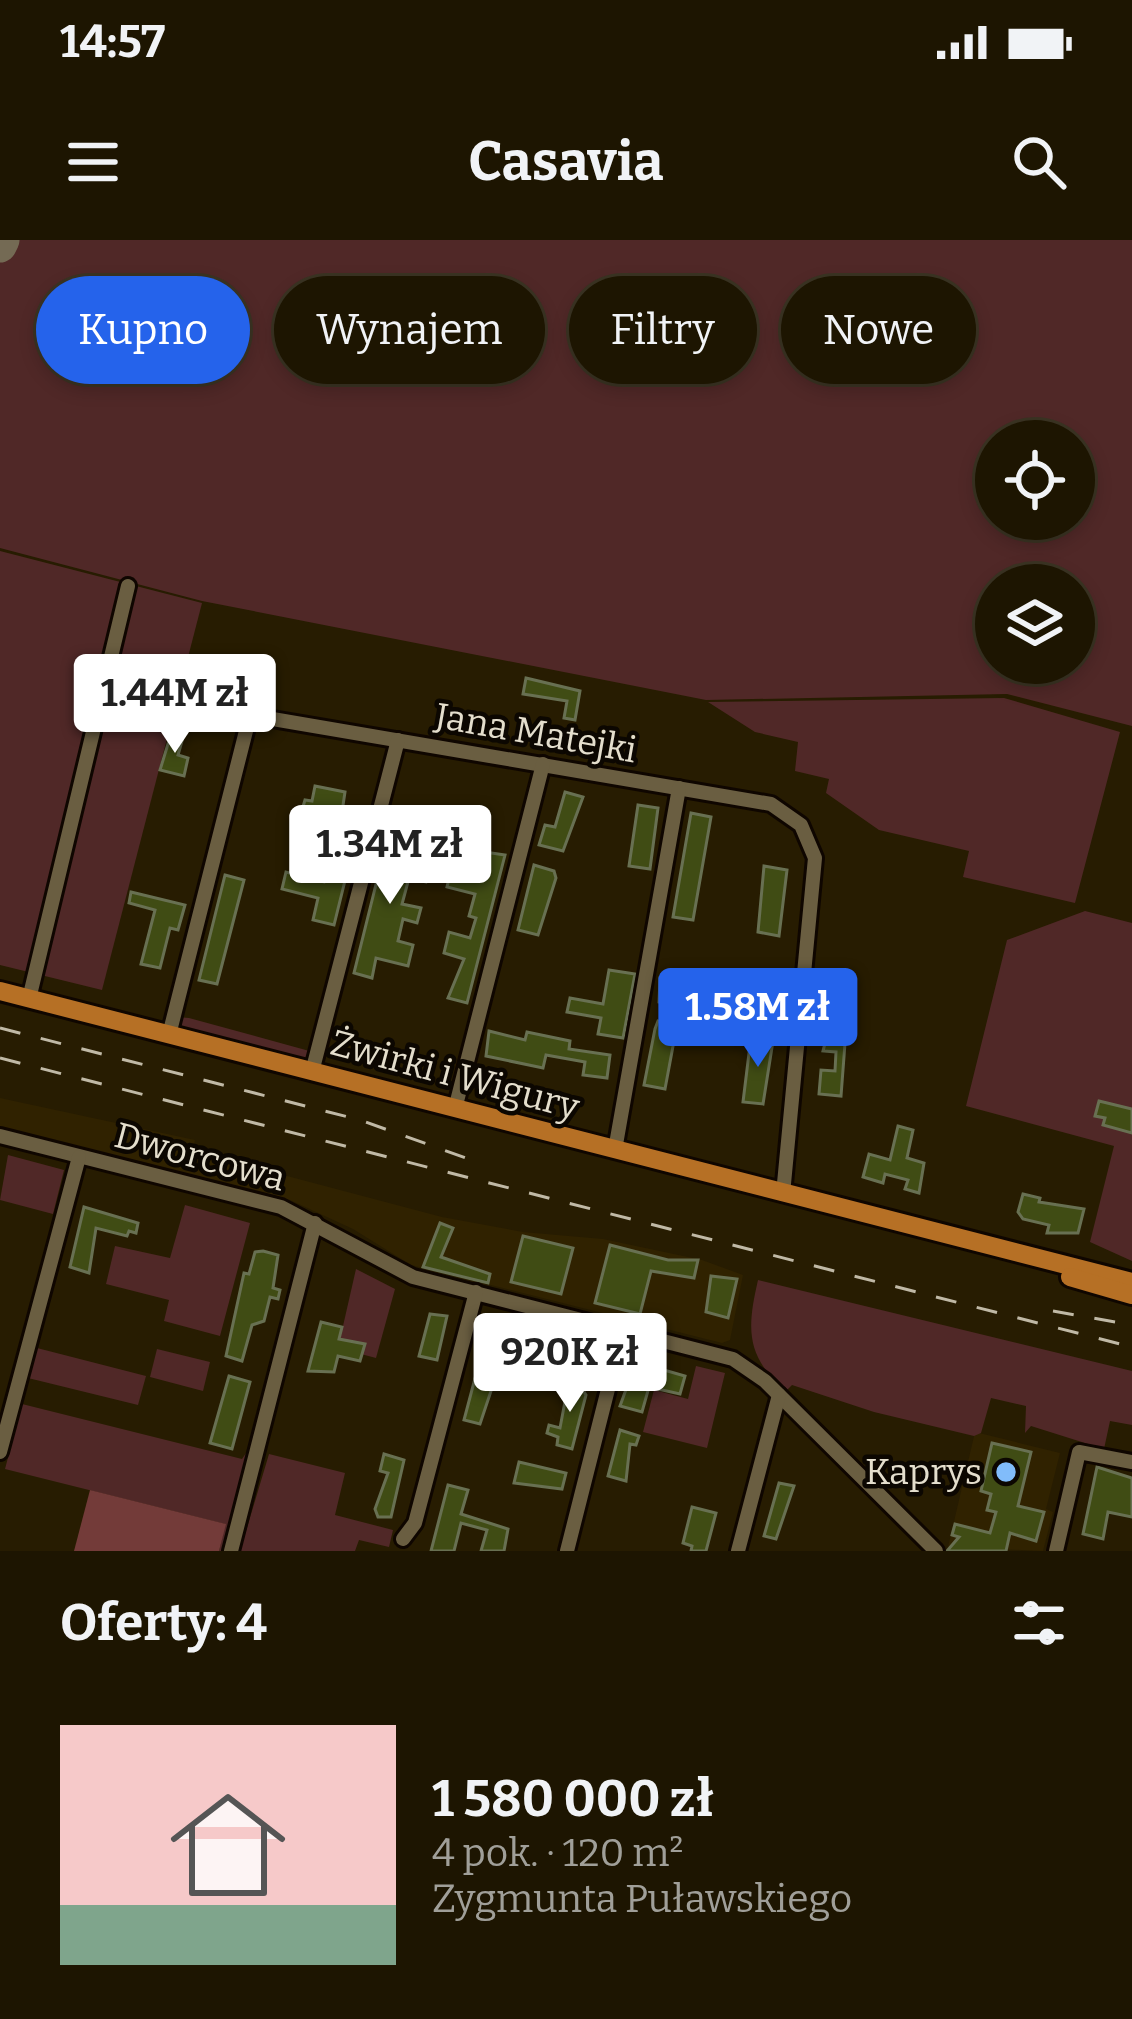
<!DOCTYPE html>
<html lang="pl">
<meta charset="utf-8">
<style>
body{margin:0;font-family:Bitter,serif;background:#2a2210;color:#f1f3f6;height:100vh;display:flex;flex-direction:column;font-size:45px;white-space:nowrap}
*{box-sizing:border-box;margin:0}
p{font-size:39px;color:#a09f99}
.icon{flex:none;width:66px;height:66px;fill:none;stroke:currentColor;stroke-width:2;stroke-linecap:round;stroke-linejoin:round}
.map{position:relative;height:1311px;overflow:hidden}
.panel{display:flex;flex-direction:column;background:#1d1501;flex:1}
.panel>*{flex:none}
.guide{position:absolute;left:36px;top:36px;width:1062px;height:108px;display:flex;gap:24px}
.tools{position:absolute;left:975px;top:180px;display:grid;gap:24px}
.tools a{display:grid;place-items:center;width:120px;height:120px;border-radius:50%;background:#1d1501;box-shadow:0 6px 18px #0003,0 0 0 3px #3b3423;font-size:60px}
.price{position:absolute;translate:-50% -102px;padding:0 27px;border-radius:12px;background:#fff;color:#222;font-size:39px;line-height:78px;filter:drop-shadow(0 3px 6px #0008)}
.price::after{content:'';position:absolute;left:50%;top:72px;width:36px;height:27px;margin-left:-18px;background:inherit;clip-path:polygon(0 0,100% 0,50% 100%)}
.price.current{background:#2563eb;color:#fff}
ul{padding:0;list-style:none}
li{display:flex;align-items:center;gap:36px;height:300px;padding:0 60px}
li+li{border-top:3px solid #3b3423}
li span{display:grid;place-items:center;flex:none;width:336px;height:240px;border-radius:0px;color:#555}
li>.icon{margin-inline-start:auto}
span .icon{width:144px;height:144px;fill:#fffc;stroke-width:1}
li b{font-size:51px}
h2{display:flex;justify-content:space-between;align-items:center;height:144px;padding:0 60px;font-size:51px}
.tag{padding:0 42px;border-radius:54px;background:#1d1501;box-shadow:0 6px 18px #0003,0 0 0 3px #3b3423;font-size:42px;line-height:108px}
.tag.current{background:#2563eb;color:#fff}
.status{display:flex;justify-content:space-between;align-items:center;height:84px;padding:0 60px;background:#1d1501;direction:ltr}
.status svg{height:33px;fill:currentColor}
header{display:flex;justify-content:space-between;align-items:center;height:156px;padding:0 60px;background:#1d1501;font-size:54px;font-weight:700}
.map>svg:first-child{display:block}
.built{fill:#302200}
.green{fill:#502827;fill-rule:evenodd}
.forest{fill:#733b39}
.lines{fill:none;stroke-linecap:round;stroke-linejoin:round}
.taxiway{stroke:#746a54;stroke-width:33}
.building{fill:#404c14;stroke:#687052;stroke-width:3}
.minor-casing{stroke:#0f0600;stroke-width:20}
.major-casing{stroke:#0f0600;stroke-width:24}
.minor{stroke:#6a5e41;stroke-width:14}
.major{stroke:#b67025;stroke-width:18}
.rail{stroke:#c0b9a6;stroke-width:3;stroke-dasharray:21 21;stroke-linecap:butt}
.poi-dot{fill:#81bcfa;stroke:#0c0701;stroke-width:4.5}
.labels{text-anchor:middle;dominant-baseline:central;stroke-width:9;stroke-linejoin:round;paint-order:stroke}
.street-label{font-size:36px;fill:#e4decd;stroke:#0c0701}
.poi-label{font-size:36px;fill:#e4decd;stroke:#0c0701;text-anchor:end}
</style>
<div class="status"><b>14:57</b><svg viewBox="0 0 49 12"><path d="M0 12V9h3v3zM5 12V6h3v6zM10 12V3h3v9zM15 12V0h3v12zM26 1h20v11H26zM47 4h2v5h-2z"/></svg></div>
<header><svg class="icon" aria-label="menu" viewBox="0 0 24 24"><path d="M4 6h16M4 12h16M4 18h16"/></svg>Casavia<svg class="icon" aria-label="search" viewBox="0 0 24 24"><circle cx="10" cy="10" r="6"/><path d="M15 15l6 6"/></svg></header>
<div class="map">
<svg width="1132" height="1311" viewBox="0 0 1132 1311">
<rect width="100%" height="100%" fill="#271c01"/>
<g class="built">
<polygon points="0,858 195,900 193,910 204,914 442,977 523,992 603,999 702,1020 743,1035 730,1100 722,1103 411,1025 353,989 290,960 0,887"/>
<polygon points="975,1192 1060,1213 1046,1269 1053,1272 1043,1311 948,1307"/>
</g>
<g class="green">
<path d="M0 0H1132V486L1007 454 706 460 202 361 0 308ZM996 201H1074V279H996ZM996 345H1074V423H996Z"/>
<polygon points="0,311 202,363 102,750 0,725"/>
<polygon points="1004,458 1120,492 1075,663 963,637 969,611 879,590 826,553 829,539 795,531 798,502 755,492 708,462"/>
<polygon points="1085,671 1132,683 1132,1021 1090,1002 1114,906 966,866 1007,700"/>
<polygon points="177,777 189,778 313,812 306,821 179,789"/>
<polygon points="8,915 64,930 53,974 0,960"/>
<polygon points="185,965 250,983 220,1096 164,1081 169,1060 106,1044 115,1006 170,1018"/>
<polygon points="356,1029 395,1049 376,1118 338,1108"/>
<path d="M758 1040 1132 1131V1185L1110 1181 1104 1209 1031 1186 1025 1193 1026 1166 991 1158 981 1193 974 1196 874 1172 792 1145 785 1152C747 1115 746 1092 758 1040Z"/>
<polygon points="37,1108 146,1136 138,1165 28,1138"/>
<polygon points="157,1109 210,1122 203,1151 150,1137"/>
<polygon points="696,1126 725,1133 707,1208 643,1192 654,1150 688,1159"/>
<polygon points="22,1164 242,1219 251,1206 225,1311 219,1311 225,1284 5,1229"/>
<polygon points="269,1214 345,1233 335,1275 393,1290 389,1307 359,1300 355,1311 240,1311"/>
</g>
<polygon class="forest" points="90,1250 226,1284 219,1311 74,1311"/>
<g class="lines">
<polyline class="taxiway" points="0,6 3,0"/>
</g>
<g class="building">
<polygon points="227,420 264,426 260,449 223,443"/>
<polygon points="526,438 580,451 575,480 564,478 567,461 523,454"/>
<polygon points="172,491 184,494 178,515 188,518 184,536 160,530"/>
<polygon points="315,546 345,552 342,572 361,576 334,685 313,680 318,658 282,649 286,632 324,642 330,619 306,611 310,596 334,602 340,576 320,571 315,589 308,588 310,572 302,570 305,560 312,561"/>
<polygon points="565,552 583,557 563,611 539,605 545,585 555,587"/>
<polygon points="638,565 658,568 650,629 629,626"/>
<polygon points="691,573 711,577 693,680 673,677"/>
<polygon points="461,579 477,582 471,610 505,615 467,763 448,758 464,719 444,713 449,692 470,698 476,678 469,676 475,654 447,647 453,622 442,620 445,607 455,609"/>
<polygon points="391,584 410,594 403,620 430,628 426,642 409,638 402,664 421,668 417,683 403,679 398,701 413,705 408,726 376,718 372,738 354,733"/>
<polygon points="534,625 554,631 556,638 538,695 518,690"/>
<polygon points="764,626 787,630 779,696 758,692"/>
<polygon points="225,635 244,640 217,744 199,740"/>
<polygon points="131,652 185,665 178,690 170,688 160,728 141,724 155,670 129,663"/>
<polygon points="609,730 635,734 623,798 598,794 601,778 567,772 570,758 603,764"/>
<polygon points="660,738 685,742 665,849 644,845 655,789 658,781 665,783 669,764 659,762"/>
<polygon points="705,738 720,741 713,782 720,783 717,801 703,799 704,789 697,788"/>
<polygon points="829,788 846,790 841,856 819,854 821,830 835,831 836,812 823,811"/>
<polygon points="489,791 525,800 527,792 570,801 569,809 610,815 607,838 583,835 585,822 546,815 543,828 486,816"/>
<polygon points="751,797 773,801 763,864 743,862"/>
<polygon points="1099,861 1132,869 1132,893 1103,885 1105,878 1095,876"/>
<polygon points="898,886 913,890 907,918 924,923 919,953 905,949 908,940 885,934 883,943 863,937 869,914 890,920"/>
<polygon points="1023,954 1040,958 1039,962 1084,969 1078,993 1047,993 1049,985 1023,979 1018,972"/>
<polygon points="84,967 138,983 136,993 129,991 127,996 96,988 89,1033 70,1027"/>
<polygon points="440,983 453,988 441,1017 490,1034 488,1043 423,1027"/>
<polygon points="523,996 573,1008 561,1054 511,1042"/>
<polygon points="610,1005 668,1020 698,1020 694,1038 651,1031 640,1074 595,1063"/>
<polygon points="263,1011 278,1015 273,1048 280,1050 278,1059 270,1057 264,1081 252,1085 242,1121 226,1116 244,1033 249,1034 255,1012"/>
<polygon points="711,1036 737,1039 728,1078 706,1072"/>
<polygon points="430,1074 447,1076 437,1120 419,1116"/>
<polygon points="321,1082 342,1087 339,1099 365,1104 360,1121 338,1116 334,1132 308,1131"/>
<polygon points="499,1089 585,1111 581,1126 495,1104"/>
<polygon points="503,1115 480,1184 464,1180 478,1127"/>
<polygon points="636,1122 685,1136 680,1154 649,1147 642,1172 620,1166"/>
<polygon points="571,1130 586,1155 572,1209 557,1205 558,1197 547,1193 549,1185 560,1188"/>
<polygon points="229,1136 250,1142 232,1209 210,1203"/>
<polygon points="620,1190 639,1196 636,1205 630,1204 626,1241 608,1236"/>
<polygon points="992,1203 1031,1212 1018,1266 1044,1272 1036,1301 1010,1293 1006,1311 947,1311 959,1297 952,1295 955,1284 990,1293 996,1272 987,1270 991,1254 981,1251"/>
<polygon points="384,1214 404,1220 391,1277 378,1277 375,1269 388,1233 380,1231"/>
<polygon points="519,1222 566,1233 562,1249 514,1243"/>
<polygon points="1097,1227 1132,1238 1132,1277 1108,1272 1103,1299 1083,1294"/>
<polygon points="779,1243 794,1246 776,1299 764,1296"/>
<polygon points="448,1245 468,1250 461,1274 508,1289 504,1311 481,1311 487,1290 461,1283 454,1311 431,1311"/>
<polygon points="692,1267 716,1273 706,1311 691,1311 692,1306 683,1303"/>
</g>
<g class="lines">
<g class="minor-casing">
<g id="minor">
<polyline points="29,759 128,346"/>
<polyline points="169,795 247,487 255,476 771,564 801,585 815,618 783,954"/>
<polyline points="312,832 398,500"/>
<polyline points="455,869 543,524"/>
<polyline points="0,896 281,967 413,1037 733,1119 765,1141 936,1311"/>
<polyline points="615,910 679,548"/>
<polyline points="0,1212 79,917"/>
<polyline points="403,1299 415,1283 476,1052"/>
<polyline points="231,1311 315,983"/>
<polyline points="567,1311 623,1090"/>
<polyline points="738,1311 779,1155"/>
<polyline points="1056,1311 1079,1212 1132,1222"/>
</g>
</g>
<g class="major-casing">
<g id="major">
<polyline points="0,751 1132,1042"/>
<polyline points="1070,1037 1132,1055"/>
</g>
</g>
<use href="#minor" class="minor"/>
<use href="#major" class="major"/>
<g class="rail">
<polyline points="0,788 360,880 477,922"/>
<polyline points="0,818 1132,1107"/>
<polyline points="1053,1071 1132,1085"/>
</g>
</g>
<circle class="poi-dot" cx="1006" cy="1232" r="12"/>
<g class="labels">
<g class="street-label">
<text transform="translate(536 493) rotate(10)">Jana Matejki</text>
<text transform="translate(455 835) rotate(15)">Żwirki i Wigury</text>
<text transform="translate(200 917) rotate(15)">Dworcowa</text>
</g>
<g class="poi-label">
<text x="982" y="1232">Kaprys</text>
</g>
</g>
</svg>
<div class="tools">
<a><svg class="icon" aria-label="locate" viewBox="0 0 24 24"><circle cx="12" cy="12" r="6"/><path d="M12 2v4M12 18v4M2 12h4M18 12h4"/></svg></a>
<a><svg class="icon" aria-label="layers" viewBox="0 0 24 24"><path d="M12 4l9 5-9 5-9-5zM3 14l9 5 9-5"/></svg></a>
</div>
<b class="price" style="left:175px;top:516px">1.44M zł</b>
<b class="price" style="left:390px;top:667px">1.34M zł</b>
<b class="price current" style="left:758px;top:830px">1.58M zł</b>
<b class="price" style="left:570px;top:1175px">920K zł</b>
<div class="guide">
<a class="tag current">Kupno</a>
<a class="tag">Wynajem</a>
<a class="tag">Filtry</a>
<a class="tag">Nowe</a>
</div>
</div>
<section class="panel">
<h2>Oferty: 4<svg class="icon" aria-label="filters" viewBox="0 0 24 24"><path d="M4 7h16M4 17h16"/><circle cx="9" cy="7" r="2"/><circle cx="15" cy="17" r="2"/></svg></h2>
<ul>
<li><span style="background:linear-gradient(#f6c9c9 75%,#7fa58c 0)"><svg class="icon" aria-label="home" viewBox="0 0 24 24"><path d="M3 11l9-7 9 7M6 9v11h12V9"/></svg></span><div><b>1 580 000 zł</b><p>4 pok. · 120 m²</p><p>Zygmunta Puławskiego</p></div></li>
</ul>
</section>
